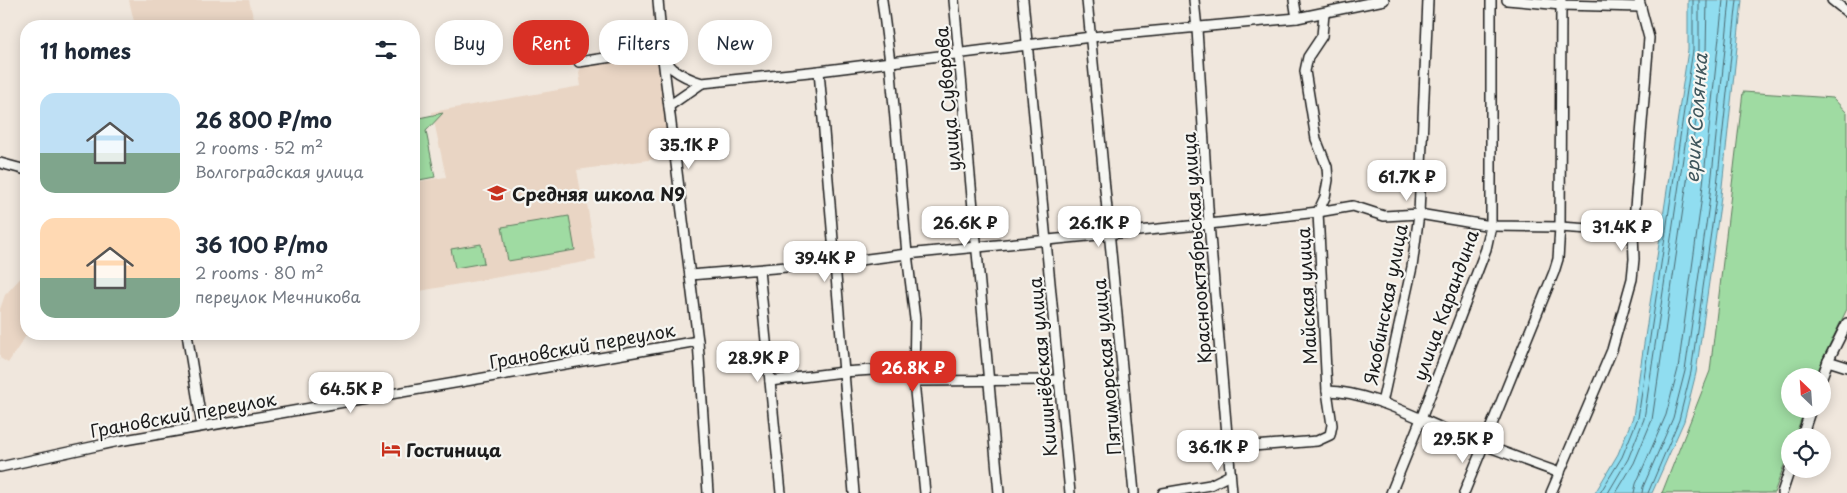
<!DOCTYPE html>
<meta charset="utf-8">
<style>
body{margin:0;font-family:"Playpen Sans",sans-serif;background:#f6f6f7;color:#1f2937;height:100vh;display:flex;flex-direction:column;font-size:19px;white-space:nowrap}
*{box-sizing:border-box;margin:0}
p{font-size:16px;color:#747a83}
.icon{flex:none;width:28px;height:28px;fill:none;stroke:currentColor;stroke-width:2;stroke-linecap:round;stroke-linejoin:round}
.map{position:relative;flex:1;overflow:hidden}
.drawer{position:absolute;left:20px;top:20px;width:400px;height:320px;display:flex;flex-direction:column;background:#fff;border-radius:20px;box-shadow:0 2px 12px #0003}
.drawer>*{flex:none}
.guide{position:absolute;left:435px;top:20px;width:475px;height:45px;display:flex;gap:10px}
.needle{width:32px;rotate:335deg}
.controls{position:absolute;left:1781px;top:368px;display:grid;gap:10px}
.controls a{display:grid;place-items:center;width:50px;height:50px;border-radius:50%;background:#fff;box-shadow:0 2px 12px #0003;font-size:25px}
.price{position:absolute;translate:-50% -42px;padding:0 11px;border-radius:10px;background:#fff;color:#222;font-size:16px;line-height:32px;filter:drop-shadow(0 1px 2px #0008)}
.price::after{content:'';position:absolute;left:50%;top:30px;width:15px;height:11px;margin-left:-8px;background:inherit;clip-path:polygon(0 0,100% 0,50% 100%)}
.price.selected{background:#d93025;color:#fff}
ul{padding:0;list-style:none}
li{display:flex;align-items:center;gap:15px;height:125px;padding:0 20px}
li span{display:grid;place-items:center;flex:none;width:140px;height:100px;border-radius:15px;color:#555}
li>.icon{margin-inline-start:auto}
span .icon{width:60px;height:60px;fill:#fffc;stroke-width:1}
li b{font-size:21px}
h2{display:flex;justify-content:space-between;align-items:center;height:60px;padding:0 20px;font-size:21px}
.pill{padding:0 18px;border-radius:20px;background:#fff;box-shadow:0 2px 12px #0003;font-size:18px;line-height:45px}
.pill.selected{background:#d93025;color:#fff}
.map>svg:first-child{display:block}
.built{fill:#e9d5c4}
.green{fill:#9fdba2;stroke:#5e7c5f}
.water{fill:#90ddf0;stroke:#62909b}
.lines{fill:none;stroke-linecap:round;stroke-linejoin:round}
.shore{stroke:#4a6971;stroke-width:1}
.minor-casing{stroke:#1c1c1c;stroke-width:12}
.minor{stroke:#f6f6f2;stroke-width:9}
.labels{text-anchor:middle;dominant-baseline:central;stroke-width:4.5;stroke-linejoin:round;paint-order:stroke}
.street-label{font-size:18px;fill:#1c1c1c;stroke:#f6f6f2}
.poi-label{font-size:18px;font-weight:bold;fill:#1c1c1c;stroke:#f6f6f2;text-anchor:start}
.water-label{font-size:19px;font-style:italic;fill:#3f565c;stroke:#f6f6f2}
</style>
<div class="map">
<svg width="1847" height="493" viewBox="0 0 1847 493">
<rect width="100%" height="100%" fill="#f0e7dd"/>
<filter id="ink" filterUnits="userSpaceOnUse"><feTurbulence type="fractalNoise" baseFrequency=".02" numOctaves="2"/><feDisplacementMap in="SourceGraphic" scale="10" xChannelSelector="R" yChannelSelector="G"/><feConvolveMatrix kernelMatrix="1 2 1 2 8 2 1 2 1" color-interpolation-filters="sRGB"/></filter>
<g filter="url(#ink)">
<g class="built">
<polygon points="129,0 249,0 255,26 135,26"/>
<polygon points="644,56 655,58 659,62 669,157 577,170 583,204 587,204 596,260 414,292 414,182 446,177 432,112 581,86 579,73 580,69 585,66"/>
<polygon points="26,272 27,334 8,363 0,358 0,309 5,295"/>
</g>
<g class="green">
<polygon points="1743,92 1833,98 1847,113 1847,309 1824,356 1816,376 1790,376 1790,409 1805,409 1795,436 1790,436 1790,449 1774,493 1662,493 1710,371"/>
<polygon points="443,113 426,131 435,177 414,181 414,119"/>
<polygon points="569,216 575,250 508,261 502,227"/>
<polygon points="481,244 484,263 455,268 451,249"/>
</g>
<polygon class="water" points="1688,0 1742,0 1720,205 1696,373 1684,421 1652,493 1595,493 1618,454 1633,417 1688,50"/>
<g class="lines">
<g class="shore">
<polyline points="1600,493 1622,457 1638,418 1693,50 1693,0"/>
<polyline points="1608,493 1628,459 1644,419 1699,51 1699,0"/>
<polyline points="1616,493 1634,463 1652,420 1706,52 1707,0"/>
<polyline points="1634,493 1636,484 1666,415 1678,369 1701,203 1723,0"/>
<polyline points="1642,493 1643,487 1673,418 1685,371 1709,204 1730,0"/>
<polyline points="1648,493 1679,420 1691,372 1715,204 1737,0"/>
</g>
<g class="minor-casing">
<g id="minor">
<polyline points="658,0 663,59 698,341 708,493"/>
<polyline points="882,0 890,62 907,254 915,319 914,381 925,493"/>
<polyline points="954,0 999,493"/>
<polyline points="1023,0 1070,493"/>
<polyline points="1087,0 1134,493"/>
<polyline points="1194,0 1197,29 1209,224 1232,493"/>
<polyline points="1294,0 1297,18"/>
<polyline points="1507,0 1561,5 1641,7"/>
<polyline points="1832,0 1847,12"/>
<path d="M579 62 651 51C661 54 666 62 673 69 682 76 692 80 702 83L819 71 1091 37 1297 18 1384 0"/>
<polyline points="819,71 854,493"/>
<polyline points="669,106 702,83"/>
<polyline points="0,163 26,170"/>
<polyline points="759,270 781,493"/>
<polyline points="690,275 836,263 907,254 1209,224 1318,212 1353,206 1384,216 1419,214 1491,226 1560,227 1633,232"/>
<polyline points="187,334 202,426"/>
<polyline points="1828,361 1847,367"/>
<polyline points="1822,377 1828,361 1847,323"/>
<polyline points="770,381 843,372 903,368 914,381 1060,380"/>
<path d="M1327 391C1369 392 1410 415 1449 431 1486 446 1523 460 1560 473"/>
<polyline points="1382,403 1412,267 1419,214 1428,0"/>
<polyline points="1802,436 1811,409"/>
<polyline points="1229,448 1317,441 1330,435 1332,425 1327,391 1318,212 1325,197 1328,180 1327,167 1316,139 1305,71 1308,57 1322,36 1324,14"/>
<polyline points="0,467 119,441 698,341"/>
<polyline points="1163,493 1210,485 1230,475"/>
<polyline points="1391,493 1421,419 1486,249 1491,226 1491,0"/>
<polyline points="1464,493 1554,272 1558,259 1560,227 1561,0"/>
<polyline points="1551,493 1612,350 1632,279 1634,259 1633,232 1649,38 1639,0"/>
<polyline points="1782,493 1790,469"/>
</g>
</g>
<use href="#minor" class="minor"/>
</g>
</g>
<defs>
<g id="school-bare" transform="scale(1.5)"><path d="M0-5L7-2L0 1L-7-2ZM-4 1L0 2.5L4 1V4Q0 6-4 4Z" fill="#c8321e" stroke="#f6f6f2" stroke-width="2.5" paint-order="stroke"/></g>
<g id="hotel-bare" transform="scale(1.5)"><path d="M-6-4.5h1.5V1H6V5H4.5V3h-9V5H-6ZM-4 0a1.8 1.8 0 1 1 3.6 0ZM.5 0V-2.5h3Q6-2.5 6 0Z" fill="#c8321e" stroke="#f6f6f2" stroke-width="2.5" paint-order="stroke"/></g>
</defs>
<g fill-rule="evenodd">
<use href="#school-bare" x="497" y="193"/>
<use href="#hotel-bare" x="391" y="449"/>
</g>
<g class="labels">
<g class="street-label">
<text transform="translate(947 99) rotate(-95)">улица Суворова</text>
<text transform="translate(1196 248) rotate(-94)">Краснооктябрьская улица</text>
<text transform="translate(1306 296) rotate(-93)">Майская улица</text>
<text transform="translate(1385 304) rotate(-79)">Якобинская улица</text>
<text transform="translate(1445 305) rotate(-70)">улица Карандина</text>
<text transform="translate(582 345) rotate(-10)">Грановский переулок</text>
<text transform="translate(1042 367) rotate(-95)">Кишинёвская улица</text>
<text transform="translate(1106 367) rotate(-95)">Пятиморская улица</text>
<text transform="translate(183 414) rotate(-10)">Грановский переулок</text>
</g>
<g class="poi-label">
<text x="512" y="193">Средняя школа N9</text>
<text x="406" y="449">Гостиница</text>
</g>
<g class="water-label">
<text transform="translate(1695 118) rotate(-86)">ерик Солянка</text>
</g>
</g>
</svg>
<div class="controls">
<a><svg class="needle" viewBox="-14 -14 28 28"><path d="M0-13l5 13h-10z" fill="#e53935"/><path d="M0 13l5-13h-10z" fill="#747a83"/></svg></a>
<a><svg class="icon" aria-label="locate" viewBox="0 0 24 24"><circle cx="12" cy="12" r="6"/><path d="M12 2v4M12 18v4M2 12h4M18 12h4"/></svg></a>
</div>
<b class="price" style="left:689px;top:170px">35.1K ₽</b>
<b class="price" style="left:1407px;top:202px">61.7K ₽</b>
<b class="price" style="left:965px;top:248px">26.6K ₽</b>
<b class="price" style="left:1099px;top:248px">26.1K ₽</b>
<b class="price" style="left:1622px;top:252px">31.4K ₽</b>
<b class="price" style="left:825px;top:283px">39.4K ₽</b>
<b class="price" style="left:758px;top:383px">28.9K ₽</b>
<b class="price selected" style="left:913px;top:393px">26.8K ₽</b>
<b class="price" style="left:351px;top:414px">64.5K ₽</b>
<b class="price" style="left:1463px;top:464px">29.5K ₽</b>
<b class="price" style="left:1218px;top:472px">36.1K ₽</b>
<div class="guide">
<a class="pill">Buy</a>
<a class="pill selected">Rent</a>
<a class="pill">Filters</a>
<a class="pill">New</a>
</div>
<section class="drawer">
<h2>11 homes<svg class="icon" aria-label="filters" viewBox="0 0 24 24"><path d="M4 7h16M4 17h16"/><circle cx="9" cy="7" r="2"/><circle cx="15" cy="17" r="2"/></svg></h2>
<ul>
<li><span style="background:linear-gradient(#bfe0f5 60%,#7fa58c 0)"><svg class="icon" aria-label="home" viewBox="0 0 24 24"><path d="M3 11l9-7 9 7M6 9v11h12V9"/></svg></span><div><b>26 800 ₽/mo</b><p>2 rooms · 52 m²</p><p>Волгоградская улица</p></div></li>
<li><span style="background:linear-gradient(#ffd9b3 60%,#7fa58c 0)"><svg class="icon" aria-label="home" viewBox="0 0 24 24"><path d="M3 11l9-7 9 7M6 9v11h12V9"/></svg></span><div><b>36 100 ₽/mo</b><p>2 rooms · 80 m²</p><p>переулок Мечникова</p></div></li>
</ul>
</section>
</div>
